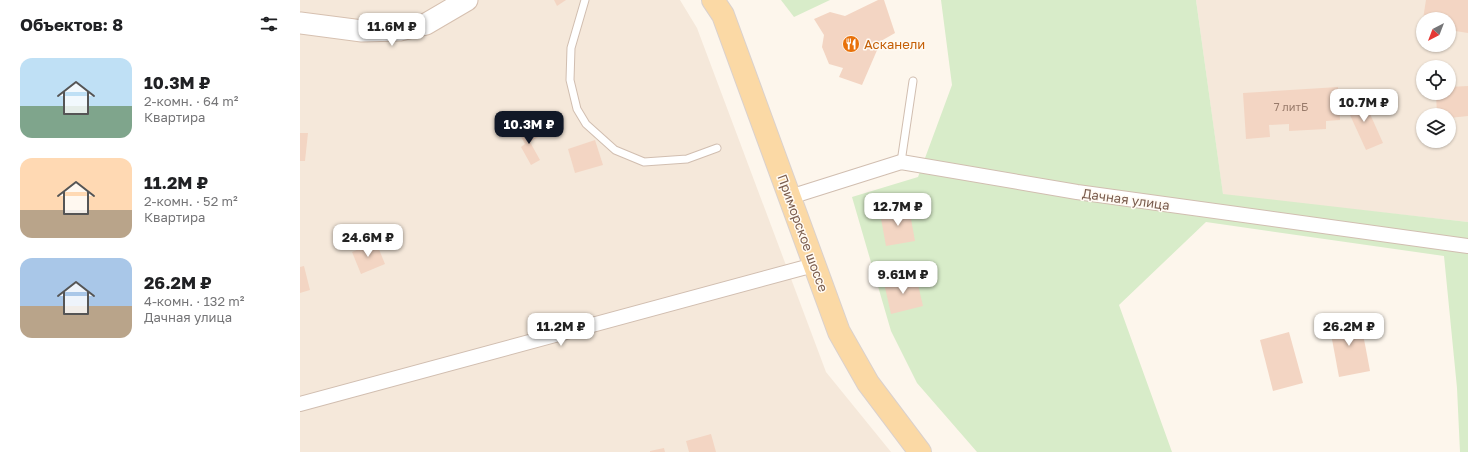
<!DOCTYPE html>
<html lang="ru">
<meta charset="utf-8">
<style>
body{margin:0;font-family:"Golos Text",sans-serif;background:#f6f6f6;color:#202124;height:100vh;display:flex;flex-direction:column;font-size:15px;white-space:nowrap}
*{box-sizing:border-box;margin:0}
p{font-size:13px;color:#757577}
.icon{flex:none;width:22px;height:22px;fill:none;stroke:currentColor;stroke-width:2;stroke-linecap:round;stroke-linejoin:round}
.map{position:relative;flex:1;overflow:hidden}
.sheet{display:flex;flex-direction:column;background:#fff;width:300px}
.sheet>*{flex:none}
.needle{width:26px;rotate:222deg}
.buttons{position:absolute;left:1116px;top:12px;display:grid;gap:8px}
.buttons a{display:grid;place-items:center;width:40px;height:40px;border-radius:50%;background:#fff;box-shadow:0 1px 3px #0004;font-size:20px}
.price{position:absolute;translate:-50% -34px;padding:0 9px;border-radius:8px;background:#fff;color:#222;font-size:13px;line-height:26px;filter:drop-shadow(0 1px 2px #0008)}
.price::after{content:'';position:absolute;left:50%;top:24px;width:12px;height:9px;margin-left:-6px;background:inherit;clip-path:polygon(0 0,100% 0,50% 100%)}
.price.active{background:#111827;color:#fff}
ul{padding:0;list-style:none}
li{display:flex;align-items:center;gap:12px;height:100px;padding:0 20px}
li span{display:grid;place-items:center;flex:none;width:112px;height:80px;border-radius:12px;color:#555}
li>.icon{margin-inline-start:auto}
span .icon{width:48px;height:48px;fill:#fffc;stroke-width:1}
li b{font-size:17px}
h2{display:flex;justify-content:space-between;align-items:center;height:48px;padding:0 20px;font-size:17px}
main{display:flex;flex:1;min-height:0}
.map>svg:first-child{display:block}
.residential{fill:#f5e8da;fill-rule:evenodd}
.green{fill:#d8ecc9}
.building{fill:#f3d5c3}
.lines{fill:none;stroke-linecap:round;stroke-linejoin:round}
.lane-casing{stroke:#d1beb0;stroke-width:9}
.street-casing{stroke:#d1beb0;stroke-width:16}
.secondary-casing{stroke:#d6c0b0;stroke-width:23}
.primary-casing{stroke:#dad1cd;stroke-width:24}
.lane{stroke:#fff;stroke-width:7}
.street{stroke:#fff;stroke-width:14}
.secondary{stroke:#fff;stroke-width:21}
.primary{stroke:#fbd9a5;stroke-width:22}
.labels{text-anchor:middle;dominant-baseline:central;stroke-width:3;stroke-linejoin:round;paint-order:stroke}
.number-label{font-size:11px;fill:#987a6a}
.food-label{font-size:13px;fill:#c56008;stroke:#fffaf3;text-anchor:start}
.street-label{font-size:13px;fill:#7a5c4d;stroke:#fffaf3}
</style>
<main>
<section class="sheet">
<h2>Объектов: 8<svg class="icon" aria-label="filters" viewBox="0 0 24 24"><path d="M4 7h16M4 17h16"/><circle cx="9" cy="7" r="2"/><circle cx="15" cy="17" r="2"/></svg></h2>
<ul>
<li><span style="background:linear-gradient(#bfe0f5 60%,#7fa58c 0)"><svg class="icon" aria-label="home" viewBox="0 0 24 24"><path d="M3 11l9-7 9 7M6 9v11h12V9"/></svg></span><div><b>10.3M ₽</b><p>2-комн. · 64 m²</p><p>Квартира</p></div></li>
<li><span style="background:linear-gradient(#ffd9b3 65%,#b9a48a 0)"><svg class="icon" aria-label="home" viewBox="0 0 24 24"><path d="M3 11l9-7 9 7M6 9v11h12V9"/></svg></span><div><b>11.2M ₽</b><p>2-комн. · 52 m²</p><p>Квартира</p></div></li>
<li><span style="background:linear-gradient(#a9c7e8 60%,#b9a48a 0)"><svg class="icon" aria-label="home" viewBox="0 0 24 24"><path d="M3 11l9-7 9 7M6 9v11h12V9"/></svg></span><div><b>26.2M ₽</b><p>4-комн. · 132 m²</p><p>Дачная улица</p></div></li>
</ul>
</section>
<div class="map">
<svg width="1168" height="452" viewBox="0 0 1168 452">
<rect width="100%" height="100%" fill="#fdf6ec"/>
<g class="residential">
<polygon points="0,0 380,0 397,28 526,372 591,452 0,452"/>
<path d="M896 0H1168V222L923 195ZM1123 19H1149V45H1123ZM1123 67H1149V93H1123ZM1123 115H1149V141H1123Z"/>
</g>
<g class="green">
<polygon points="481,0 530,0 494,17"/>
<polygon points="641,0 896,0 923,194 1168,222 1168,452 1160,452 1157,388 1144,256 906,222 819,305 872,452 677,452 617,383 591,331 552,197 618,177 652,85"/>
</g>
<g class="building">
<polygon points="254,0 266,0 257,6"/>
<polygon points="578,0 584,0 595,33 581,41 562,85 539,77 543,68 529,64 522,47 524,35 514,19 530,12 545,16"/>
<polygon points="1126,0 1168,0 1168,33 1149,30 1149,19 1123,19"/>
<polygon points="1168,86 1168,116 1149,118 1149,115 1137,115 1136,93 1149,93 1149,87"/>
<polygon points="1038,87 1040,120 1026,121 1026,129 989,131 989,124 969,125 970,137 946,139 943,93"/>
<polygon points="1062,96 1083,143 1066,150 1045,104"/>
<polygon points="231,126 238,137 230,142 240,160 231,165 221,147 225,144 219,133"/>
<polygon points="0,133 8,133 5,161 0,161"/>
<polygon points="295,140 303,165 275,173 268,149"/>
<polygon points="609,208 615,241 586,246 580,213"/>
<polygon points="76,242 85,264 61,274 52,252"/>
<polygon points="4,266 10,290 0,293 0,267"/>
<polygon points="616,276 623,306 591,314 584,283"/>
<polygon points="1060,318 1070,371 1039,377 1029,323"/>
<polygon points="989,332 1003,383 973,391 960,340"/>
<polygon points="411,434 416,452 389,452 386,441"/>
<polygon points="364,448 365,452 350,452 350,451"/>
</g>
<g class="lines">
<g class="lane-casing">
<g id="lane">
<polyline points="285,0 271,48 270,80 277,109 286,124 315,150 344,162 387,159 417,148"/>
<polyline points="601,162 613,81"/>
</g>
</g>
<g class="street-casing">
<g id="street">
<polyline points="490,197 601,162 777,192 1168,246"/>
<polyline points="0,404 514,265"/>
</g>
</g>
<g class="secondary-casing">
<polyline id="secondary" points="0,23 62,31 100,30 126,24 167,0"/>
</g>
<g class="primary-casing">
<polyline id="primary" points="413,0 423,15 539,332 568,383 620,452"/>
</g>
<use href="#lane" class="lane"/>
<use href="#street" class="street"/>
<use href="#secondary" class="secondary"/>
<use href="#primary" class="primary"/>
</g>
<defs>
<g id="restaurant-disc" transform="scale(0.9)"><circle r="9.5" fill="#e8710a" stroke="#fffaf3"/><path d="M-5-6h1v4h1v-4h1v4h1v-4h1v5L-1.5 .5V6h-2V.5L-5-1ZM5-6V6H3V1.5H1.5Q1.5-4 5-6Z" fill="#fff"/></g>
</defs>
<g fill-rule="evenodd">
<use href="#restaurant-disc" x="551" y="44"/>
</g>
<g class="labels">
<g class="number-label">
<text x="991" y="106">7 литБ</text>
</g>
<g class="food-label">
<text x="564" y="44">Асканели</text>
</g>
<g class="street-label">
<text transform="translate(826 199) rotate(8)">Дачная улица</text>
<text transform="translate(503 233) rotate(70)">Приморское шоссе</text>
</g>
</g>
</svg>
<div class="buttons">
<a><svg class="needle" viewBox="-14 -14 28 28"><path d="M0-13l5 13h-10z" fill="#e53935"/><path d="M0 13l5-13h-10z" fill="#757577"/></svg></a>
<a><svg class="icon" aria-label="locate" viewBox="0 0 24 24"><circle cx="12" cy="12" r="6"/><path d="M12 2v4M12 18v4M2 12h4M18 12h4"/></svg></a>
<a><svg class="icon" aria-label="layers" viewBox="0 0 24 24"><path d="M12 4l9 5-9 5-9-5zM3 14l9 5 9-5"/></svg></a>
</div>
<b class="price" style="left:92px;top:47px">11.6M ₽</b>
<b class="price" style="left:1064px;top:123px">10.7M ₽</b>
<b class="price active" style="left:229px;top:145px">10.3M ₽</b>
<b class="price" style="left:598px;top:227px">12.7M ₽</b>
<b class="price" style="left:68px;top:258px">24.6M ₽</b>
<b class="price" style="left:603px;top:295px">9.61M ₽</b>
<b class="price" style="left:261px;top:347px">11.2M ₽</b>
<b class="price" style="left:1049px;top:347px">26.2M ₽</b>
</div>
</main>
